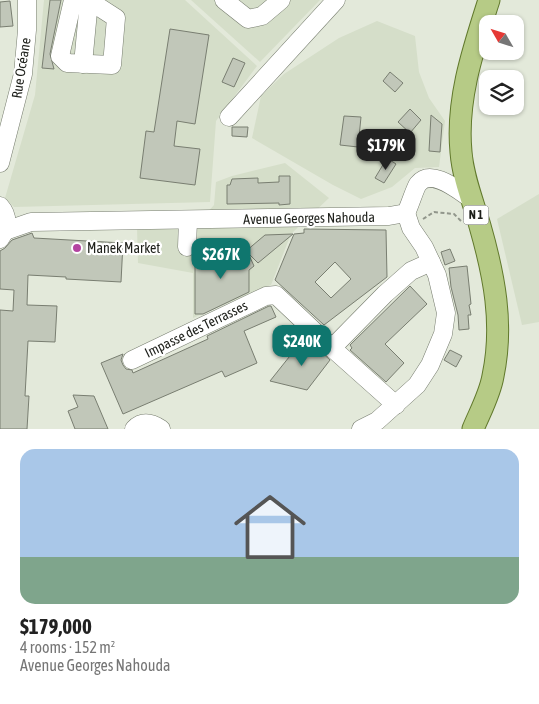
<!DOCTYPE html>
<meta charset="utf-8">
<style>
body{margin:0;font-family:"Asap Condensed",sans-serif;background:#f2f2f2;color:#222;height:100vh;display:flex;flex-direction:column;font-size:19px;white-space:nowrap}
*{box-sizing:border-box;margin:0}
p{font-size:16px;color:#767676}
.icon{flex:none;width:28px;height:28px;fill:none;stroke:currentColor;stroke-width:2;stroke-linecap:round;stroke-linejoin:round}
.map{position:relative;height:429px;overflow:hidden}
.side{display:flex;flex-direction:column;background:#fff;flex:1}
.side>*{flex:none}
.needle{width:32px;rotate:309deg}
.tools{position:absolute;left:479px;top:15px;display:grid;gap:10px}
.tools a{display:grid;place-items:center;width:45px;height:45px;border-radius:10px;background:#fff;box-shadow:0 1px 4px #0004;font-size:25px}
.price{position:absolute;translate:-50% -42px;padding:0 11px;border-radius:10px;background:#0f766e;color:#fff;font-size:16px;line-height:32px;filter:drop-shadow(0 1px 2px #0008)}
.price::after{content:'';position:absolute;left:50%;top:30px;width:15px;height:11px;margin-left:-8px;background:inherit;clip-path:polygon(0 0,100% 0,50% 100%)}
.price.active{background:#222;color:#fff}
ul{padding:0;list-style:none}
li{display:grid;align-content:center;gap:10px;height:265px;padding:0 20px}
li+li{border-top:1px solid #e0e0e0}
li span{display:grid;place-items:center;height:155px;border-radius:15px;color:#555}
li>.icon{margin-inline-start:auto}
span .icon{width:90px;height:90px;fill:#fffc;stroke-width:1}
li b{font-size:21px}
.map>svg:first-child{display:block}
.built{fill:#d5dec9}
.building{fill:#c1c7b9;stroke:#797e71;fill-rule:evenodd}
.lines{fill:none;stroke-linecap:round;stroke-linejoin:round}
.minor-casing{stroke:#777d6f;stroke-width:19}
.major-casing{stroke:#61792c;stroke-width:23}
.path{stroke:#91968b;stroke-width:2;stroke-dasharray:4 2.5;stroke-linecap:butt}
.minor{stroke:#fff;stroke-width:18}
.major{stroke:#b6cb86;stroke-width:21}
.poi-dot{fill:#b444a1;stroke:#fff;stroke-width:2}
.labels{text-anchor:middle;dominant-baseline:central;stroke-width:4.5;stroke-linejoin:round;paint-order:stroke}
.shield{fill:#fff;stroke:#61625f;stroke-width:1}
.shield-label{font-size:12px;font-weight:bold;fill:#1d1f1a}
.street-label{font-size:14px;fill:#1d1f1a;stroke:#fff}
.poi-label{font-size:14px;fill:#1d1f1a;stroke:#fff;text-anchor:start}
</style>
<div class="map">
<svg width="539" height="429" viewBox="0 0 539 429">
<rect width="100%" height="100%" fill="#e3e9da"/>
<g class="built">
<polygon points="44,0 185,0 257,66 216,121 210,202 14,207 5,198 35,95"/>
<polygon points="191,0 320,0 260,62"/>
<polygon points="377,21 415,36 419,72 429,98 445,121 439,167 415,168 392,187 361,199 333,185 252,138 261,96 284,74 339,38"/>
<polygon points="285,163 329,198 291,234 271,285 193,318 193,273 138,263 137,228 192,229 214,205 216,182 232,176"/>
<polygon points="539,194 539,322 522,325 497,219"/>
</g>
<g class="building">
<polygon points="50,0 61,0 50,54 54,69 42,68"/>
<polygon points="10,1 13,26 0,27 0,2"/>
<polygon points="170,29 209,35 195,124 177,121 174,146 200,149 195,185 140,178 146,131 154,132"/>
<polygon points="233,58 245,63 234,87 222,82"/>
<polygon points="390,72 403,83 395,92 383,81"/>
<polygon points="410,109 421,120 410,133 398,122"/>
<polygon points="431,115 442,124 440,152 429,151"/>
<polygon points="344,116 361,117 358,147 340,145"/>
<polygon points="232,127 248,127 247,137 232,136"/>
<polygon points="387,158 396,164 384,183 375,178"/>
<polygon points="279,176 290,176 290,204 279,205 279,203 227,204 227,185 230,185 232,179 258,178 258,183 279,182"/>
<path d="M304 229 386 230 387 277 324 325 275 280 294 234 304 233ZM335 262 351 279 331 298 315 282Z"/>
<polygon points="32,233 34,238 123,243 121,282 66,279 66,277 28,275 27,305 57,306 55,342 28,341 25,396 29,396 27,429 0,429 0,310 13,311 14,290 0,289 0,251 5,248 12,240"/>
<polygon points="293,234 258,263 246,251 265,235"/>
<polygon points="450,249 455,261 445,265 441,252"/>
<polygon points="223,253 248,253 254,266 249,270 249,292 203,314 195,314 195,263 203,263 203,257 223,257"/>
<polygon points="467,266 471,304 469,305 471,315 468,315 469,329 459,330 458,315 451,287 449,268"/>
<polygon points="410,286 427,304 385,344 404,363 386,382 350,350 352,348 350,345"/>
<polygon points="269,306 271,306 276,317 244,331 257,363 225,377 222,371 123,414 101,363 123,354 121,360 123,365 126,369 132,370 133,373 208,339 207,336"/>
<polygon points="305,337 330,360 307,390 270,381"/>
<polygon points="450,350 462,356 456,367 444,360"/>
<polygon points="73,395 94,396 108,429 75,429 68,411 78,407"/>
</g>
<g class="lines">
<g class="minor-casing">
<g id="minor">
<polyline points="73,0 60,56 67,63 112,65 116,18 88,0"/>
<polyline points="224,0 248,19 262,16 281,0"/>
<polyline points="83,64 89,1"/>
<polyline points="229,117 336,0"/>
<polyline points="0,163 23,74 27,30 27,0"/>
<path d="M0 206C9 216 8 228 0 239"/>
<path d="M5 231 31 222 389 216 406 213C410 205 415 188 418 184 431 167 459 191 470 198"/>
<polyline points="187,247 188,220"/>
<polyline points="332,348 385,294 411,271 431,262"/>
<polyline points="132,360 266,296 276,295 332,348 396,405"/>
<path d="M134 429C143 420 152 423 161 429"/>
<polyline points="361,429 377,421 417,385 430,365 443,334 446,313 437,275 424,247 411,228 406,213"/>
</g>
</g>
<g class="major-casing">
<path id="major" d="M473 429C480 412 490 394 493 376 504 324 494 275 480 226 473 201 463 178 461 152 456 100 473 50 489 0"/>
</g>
<polyline class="path" points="423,219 434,212 454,214 461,221"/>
<use href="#minor" class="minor"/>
<use href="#major" class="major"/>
</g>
<circle class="poi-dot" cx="77" cy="248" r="5"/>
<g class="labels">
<rect class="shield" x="463.5" y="205.5" width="25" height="19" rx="4"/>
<g class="shield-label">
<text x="476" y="215">N 1</text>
</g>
<g class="street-label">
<text transform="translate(21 68) rotate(-81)">Rue Océane</text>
<text transform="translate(309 218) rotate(-1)">Avenue Georges Nahouda</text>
<text transform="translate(196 329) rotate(-26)">Impasse des Terrasses</text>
</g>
<g class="poi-label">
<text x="87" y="248">Manek Market</text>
</g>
</g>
</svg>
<div class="tools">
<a><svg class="needle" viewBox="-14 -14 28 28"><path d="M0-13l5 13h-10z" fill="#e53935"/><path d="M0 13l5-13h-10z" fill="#767676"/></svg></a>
<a><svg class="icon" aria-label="layers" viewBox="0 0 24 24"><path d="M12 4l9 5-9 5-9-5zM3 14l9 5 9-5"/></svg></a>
</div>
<b class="price active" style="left:386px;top:171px">$179K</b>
<b class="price" style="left:221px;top:280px">$267K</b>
<b class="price" style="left:302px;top:367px">$240K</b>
</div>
<section class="side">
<ul>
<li><span style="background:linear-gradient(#a9c7e8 70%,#7fa58c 0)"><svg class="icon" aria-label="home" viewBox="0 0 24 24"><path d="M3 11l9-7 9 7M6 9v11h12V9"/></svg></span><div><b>$179,000</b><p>4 rooms · 152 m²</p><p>Avenue Georges Nahouda</p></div></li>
</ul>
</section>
